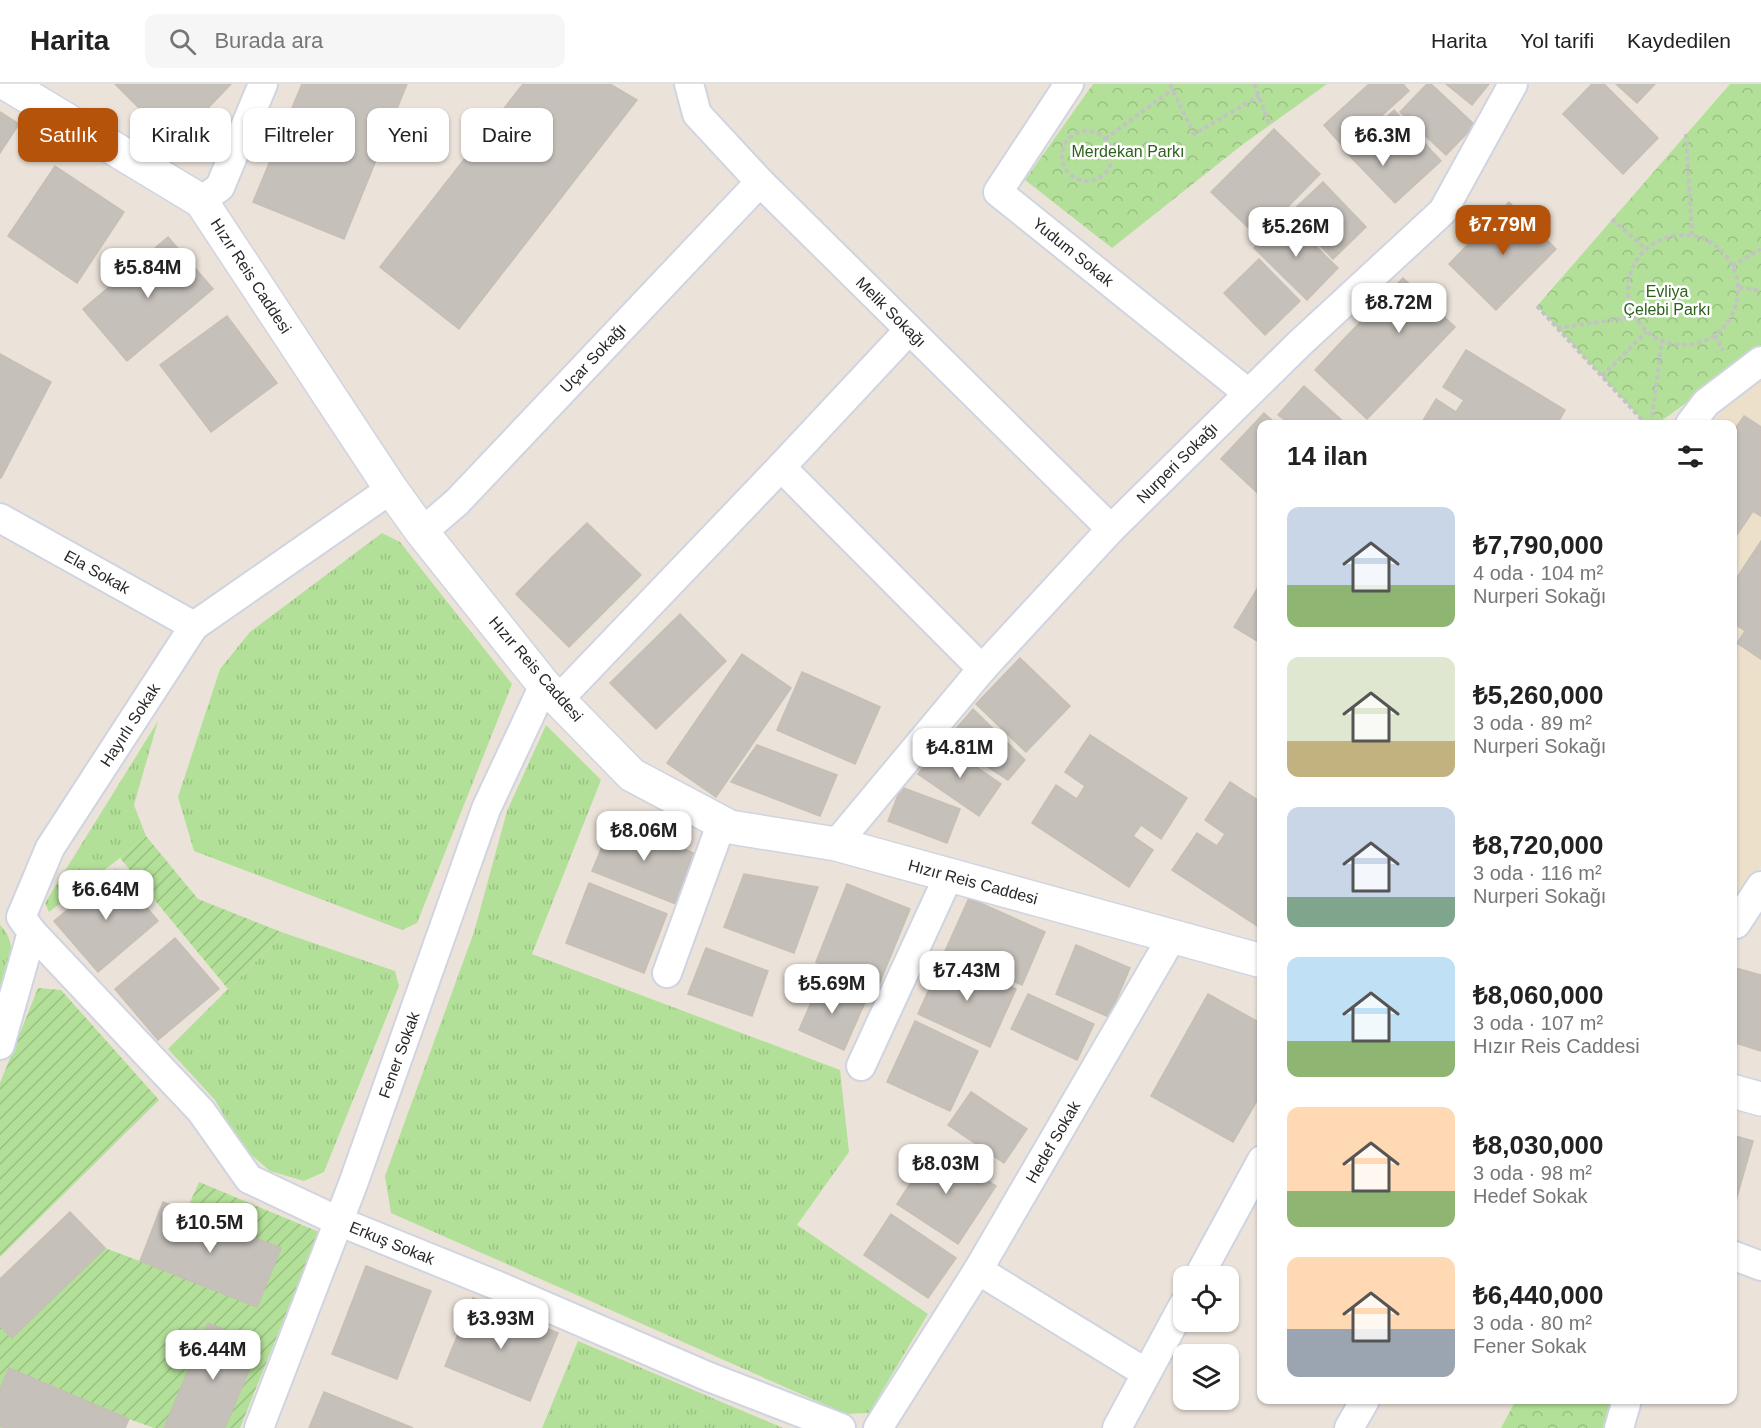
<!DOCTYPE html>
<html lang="tr">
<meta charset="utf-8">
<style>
body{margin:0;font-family:Helvetica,sans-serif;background:#f6f6f6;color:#222;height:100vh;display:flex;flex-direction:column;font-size:22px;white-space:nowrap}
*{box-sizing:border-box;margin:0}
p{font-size:20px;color:#767676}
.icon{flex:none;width:33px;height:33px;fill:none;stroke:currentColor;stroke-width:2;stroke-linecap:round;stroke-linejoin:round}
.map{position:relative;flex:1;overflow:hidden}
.sheet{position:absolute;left:1257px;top:336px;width:480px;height:984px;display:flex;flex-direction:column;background:#fff;border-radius:12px;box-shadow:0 2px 4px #0004}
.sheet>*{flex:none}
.hud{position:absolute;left:18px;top:24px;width:570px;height:54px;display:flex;gap:12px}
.tools{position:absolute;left:1173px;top:1182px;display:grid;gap:12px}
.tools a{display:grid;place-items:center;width:66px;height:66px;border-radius:12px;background:#fff;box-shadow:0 2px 4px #0004;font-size:30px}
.price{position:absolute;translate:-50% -51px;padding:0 14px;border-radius:12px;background:#fff;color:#222;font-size:20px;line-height:39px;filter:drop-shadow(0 2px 3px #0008)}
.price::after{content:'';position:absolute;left:50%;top:36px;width:18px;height:14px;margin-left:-9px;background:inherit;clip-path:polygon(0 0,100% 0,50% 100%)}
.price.current{background:#b45309;color:#fff}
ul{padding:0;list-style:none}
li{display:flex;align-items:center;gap:18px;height:150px;padding:0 30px}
li span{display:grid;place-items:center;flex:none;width:168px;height:120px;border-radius:12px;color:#555}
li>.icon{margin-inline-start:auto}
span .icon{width:72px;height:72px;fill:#fffc;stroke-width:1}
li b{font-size:26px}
h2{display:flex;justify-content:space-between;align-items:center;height:72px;padding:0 30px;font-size:26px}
.tag{padding:0 21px;border-radius:12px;background:#fff;box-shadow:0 2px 4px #0004;font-size:21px;line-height:54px}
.tag.current{background:#b45309;color:#fff}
header{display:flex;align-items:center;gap:36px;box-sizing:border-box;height:84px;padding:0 30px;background:#fff;border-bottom:2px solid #e0e0e0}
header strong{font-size:28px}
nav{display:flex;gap:33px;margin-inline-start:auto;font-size:21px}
.search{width:420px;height:54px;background:#f6f6f6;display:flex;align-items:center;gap:15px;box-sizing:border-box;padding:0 21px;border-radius:12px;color:#767676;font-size:22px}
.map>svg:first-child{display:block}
.education{fill:#ece0ca}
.grass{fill:url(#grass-tufts)}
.park{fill:url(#park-crowns)}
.garden{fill:url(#garden-furrows)}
.building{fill:#c6c0ba;stroke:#c6bfb4;stroke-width:1.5}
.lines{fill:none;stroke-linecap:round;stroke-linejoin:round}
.minor-casing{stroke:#d0d4e1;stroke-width:32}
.tertiary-casing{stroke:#d0d4e1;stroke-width:36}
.path{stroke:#c3c3c3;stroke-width:4;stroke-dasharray:4.5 3;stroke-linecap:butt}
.minor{stroke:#fff;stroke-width:28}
.tertiary{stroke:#fff;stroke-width:33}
.labels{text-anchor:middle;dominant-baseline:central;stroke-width:5;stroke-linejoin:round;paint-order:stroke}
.park-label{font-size:16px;fill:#2d621c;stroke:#fff}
.street-label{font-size:16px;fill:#282828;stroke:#fff}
</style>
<header>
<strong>Harita</strong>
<div class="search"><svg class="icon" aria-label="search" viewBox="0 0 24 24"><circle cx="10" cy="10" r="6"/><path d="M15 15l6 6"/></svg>Burada ara</div>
<nav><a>Harita</a><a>Yol tarifi</a><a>Kaydedilen</a></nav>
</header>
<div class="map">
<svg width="1761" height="1344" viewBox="0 0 1761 1344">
<defs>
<pattern id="grass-tufts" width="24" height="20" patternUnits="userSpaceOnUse" patternTransform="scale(1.5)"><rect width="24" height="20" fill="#b3e098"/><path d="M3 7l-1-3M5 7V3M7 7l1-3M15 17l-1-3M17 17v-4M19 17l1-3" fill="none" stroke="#9ac083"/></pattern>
<pattern id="park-crowns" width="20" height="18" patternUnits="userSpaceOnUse" patternTransform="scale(1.5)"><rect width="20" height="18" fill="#b3e098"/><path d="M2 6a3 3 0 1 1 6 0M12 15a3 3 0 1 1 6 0" fill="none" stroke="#9ac083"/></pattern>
<pattern id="garden-furrows" width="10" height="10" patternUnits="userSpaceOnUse" patternTransform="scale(1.5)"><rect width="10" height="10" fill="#b3e098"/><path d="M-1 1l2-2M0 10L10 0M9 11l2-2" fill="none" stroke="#9ac083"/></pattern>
</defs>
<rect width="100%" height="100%" fill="#ebe3da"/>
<polygon class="education" points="1761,297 1761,781 1741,812 1732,809 1732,340 1713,340 1733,313"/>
<g class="grass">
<polygon points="382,449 400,458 512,600 417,839 402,846 194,767 178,713 220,585 250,548"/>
<polygon points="158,637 134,721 146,752 120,774 49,828 45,819"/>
<polygon points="546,641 601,696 532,870 840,986 849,1068 797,1141 928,1230 869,1329 846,1330 391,1129 385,1092 474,848 507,727"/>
<path d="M0 841C22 861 7 897 0 921Z"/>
<polygon points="284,849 395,887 399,902 324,1088 304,1097 270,1087 242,1063 215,1016 168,965"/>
<polygon points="578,1257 783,1344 542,1344"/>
</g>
<g class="park">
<polygon points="1093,0 1327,0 1242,61 1112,164 1025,96"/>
<polygon points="1730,0 1761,0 1761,265 1657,340 1646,340 1537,222"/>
<polygon points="1516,1316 1611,1316 1603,1344 1501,1344"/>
</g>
<g class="garden">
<polygon points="146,752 198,815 284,849 228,905 120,774"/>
<polygon points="38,904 61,906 159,1016 0,1173 0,999"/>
<polygon points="199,1098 319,1148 240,1344 154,1344 129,1335 103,1344 0,1344 0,1242 12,1254 105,1164 161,1185"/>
</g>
<g class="building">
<polygon points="115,0 231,0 209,23 213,32 180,65"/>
<polygon points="302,0 407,0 344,155 253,118"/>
<polygon points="523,0 610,0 637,16 459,245 380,183"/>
<polygon points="1369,0 1403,0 1409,7 1345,65 1324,41"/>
<polygon points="1427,0 1431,0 1475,41 1446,71 1400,28"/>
<polygon points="1446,0 1489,0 1472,21"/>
<polygon points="1592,0 1604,0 1658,54 1623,90 1563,30"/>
<polygon points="1616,0 1655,0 1637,19"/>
<polygon points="1394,26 1441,77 1419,97 1372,47"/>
<polygon points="0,28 19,40 0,69"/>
<polygon points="1274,45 1320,90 1258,153 1211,108"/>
<polygon points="1372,47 1419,97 1395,119 1347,69"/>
<polygon points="55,82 124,128 77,199 8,152"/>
<polygon points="1323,98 1366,143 1333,175 1290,129"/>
<polygon points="1509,118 1556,165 1496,226 1449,180"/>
<polygon points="1285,132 1338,184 1307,216 1254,164"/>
<polygon points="168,153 213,205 127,277 83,225"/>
<polygon points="1259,175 1300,217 1265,251 1224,209"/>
<polygon points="1403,194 1455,243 1395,306 1342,257"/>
<polygon points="227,232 277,299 211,348 160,281"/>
<polygon points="1342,257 1395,306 1367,335 1315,286"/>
<polygon points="1466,266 1565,326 1557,340 1421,340 1436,315 1456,328 1464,316 1443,303"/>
<polygon points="0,270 51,298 1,394 0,394"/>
<polygon points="1304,302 1346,340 1290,340 1278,331"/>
<polygon points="1264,329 1276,340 1262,340 1262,413 1221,375"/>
<polygon points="1744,332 1761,343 1761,432 1753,427 1732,458 1732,349"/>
<polygon points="587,439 641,491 606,526 552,473"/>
<polygon points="1761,457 1761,575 1737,559 1745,547 1732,538 1732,501"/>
<polygon points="552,473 606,526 569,563 516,510"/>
<polygon points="1262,497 1262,560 1234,543"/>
<polygon points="680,530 726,577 656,645 610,599"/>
<polygon points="742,570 791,604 716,713 667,679"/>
<polygon points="1020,574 1070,622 1026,668 976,620"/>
<polygon points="802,588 880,623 855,680 777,646"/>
<polygon points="973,625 1025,676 1008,696 946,656"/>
<polygon points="1090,651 1187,714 1161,755 1141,741 1133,752 1153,766 1129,803 1032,739 1056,701 1077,715 1085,702 1065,688"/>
<polygon points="940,658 1001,700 979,732 918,690"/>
<polygon points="757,661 837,691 820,732 731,698"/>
<polygon points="1230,698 1262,719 1262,845 1172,786 1197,749 1217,762 1225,750 1205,736"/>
<polygon points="901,703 960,725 947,759 888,737"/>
<polygon points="613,736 696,770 676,820 592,787"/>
<polygon points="115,786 158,837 98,888 54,837"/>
<polygon points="744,790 818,803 794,869 724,843"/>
<polygon points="589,799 667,830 644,889 566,859"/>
<polygon points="847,800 910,825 878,903 816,878"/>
<polygon points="969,814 1045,848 1022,901 945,867"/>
<polygon points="175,854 219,905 158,956 115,905"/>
<polygon points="1076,861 1130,884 1109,933 1056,910"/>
<polygon points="706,864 768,887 752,932 688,910"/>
<polygon points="944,872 1016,905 990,963 918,930"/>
<polygon points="1732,883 1761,891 1761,967 1732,958"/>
<polygon points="821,896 866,916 844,966 799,946"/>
<polygon points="1028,910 1094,940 1077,976 1011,945"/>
<polygon points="1208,910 1262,940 1262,1008 1233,1058 1151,1012"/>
<polygon points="915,937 978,967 950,1027 887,998"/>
<polygon points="971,1008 1027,1045 1004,1079 948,1041"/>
<polygon points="1732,1051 1753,1057 1733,1127 1732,1127"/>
<polygon points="934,1063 996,1102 958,1160 897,1120"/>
<polygon points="163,1118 281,1164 257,1223 140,1177"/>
<polygon points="70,1128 105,1164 12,1254 0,1242 0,1195"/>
<polygon points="891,1130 956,1174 928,1214 864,1171"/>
<polygon points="366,1182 431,1207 397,1295 332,1270"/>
<polygon points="473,1214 558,1249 530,1317 445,1282"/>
<polygon points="208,1239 260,1260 225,1344 164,1344"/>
<polygon points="9,1284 129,1335 125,1344 6,1344 0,1342 0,1305"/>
<polygon points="324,1308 413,1344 309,1344"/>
</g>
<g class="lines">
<g class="minor-casing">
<g id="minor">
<polyline points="689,0 697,30 760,98 1111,445"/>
<polyline points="1069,0 998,108 1248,309"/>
<polyline points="201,117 220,103 263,0"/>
<polyline points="1690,340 1706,319 1761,277"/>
<polyline points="781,383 982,585"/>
<polyline points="0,434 194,542"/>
<polyline points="422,448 457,418 760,98"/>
<polyline points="559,615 781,383 909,246"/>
<polyline points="836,760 982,585 1111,445 1299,260 1443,127 1513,0"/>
<polyline points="1732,839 1736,840 1761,802"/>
<polyline points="32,848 201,1027 249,1095 338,1137 496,1201 709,1293 841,1344"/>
<polyline points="667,889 722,738"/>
<polyline points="0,961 32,848 21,833 50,764 194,542 391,405"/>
<polyline points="861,982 949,791"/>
<polyline points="1732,1171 1761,1182"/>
<polyline points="1199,1192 1262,1076"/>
<polyline points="1146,1289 978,1186 1172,853"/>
<polyline points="259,1344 353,1100 486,725 544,601"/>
<polyline points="878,1344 978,1186"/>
<polyline points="1117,1344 1184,1220"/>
<polyline points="1349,1344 1365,1316"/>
<polyline points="1619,1344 1627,1316"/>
</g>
</g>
<g class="tertiary-casing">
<g id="tertiary">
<polyline points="7,0 201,117 391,405 422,448 544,601 632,691 730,743 836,760 1262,877"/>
<polyline points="1732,1007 1761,1015"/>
</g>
</g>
<g class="path">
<polyline points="1170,0 1194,50 1259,12"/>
<polyline points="1254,0 1270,41"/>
<circle cx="1087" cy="72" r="25"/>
<polyline points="1686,50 1692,151"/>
<polyline points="1105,55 1173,5"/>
<polyline points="1612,135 1646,165"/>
<circle cx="1683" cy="206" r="55"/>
<polyline points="1732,182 1761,165"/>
<polyline points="1739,203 1761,207"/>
<polyline points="1537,222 1646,340"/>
<polyline points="1557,244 1634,233"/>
<polyline points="1715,251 1723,267"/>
<polyline points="1602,292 1646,248"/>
<polyline points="1651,340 1662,257"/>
</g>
<use href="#minor" class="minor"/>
<use href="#tertiary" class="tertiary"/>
</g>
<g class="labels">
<g class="park-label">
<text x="1128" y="67">Merdekan Parkı</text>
<text x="1667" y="207">Evliya<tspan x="1667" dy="18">Çelebi Parkı</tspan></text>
</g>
<g class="street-label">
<text transform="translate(1073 168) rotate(39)">Yudum Sokak</text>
<text transform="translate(251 192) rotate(57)">Hızır Reis Caddesi</text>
<text transform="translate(891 228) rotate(45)">Melik Sokağı</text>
<text transform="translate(593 274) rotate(-47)">Uçar Sokağı</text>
<text transform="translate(1177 379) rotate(-45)">Nurperi Sokağı</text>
<text transform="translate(97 488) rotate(29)">Ela Sokak</text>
<text transform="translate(536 585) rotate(49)">Hızır Reis Caddesi</text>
<text transform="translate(130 641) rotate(-57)">Hayırlı Sokak</text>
<text transform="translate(973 798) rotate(15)">Hızır Reis Caddesi</text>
<text transform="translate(399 971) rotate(-70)">Fener Sokak</text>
<text transform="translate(1053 1058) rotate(-60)">Hedef Sokak</text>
<text transform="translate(392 1159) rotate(22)">Erkuş Sokak</text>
</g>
</g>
</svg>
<div class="tools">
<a><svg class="icon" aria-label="locate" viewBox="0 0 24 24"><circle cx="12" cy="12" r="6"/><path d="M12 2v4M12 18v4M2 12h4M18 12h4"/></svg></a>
<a><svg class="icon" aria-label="layers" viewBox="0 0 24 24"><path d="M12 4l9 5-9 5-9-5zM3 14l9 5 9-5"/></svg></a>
</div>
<b class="price" style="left:1383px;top:83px">₺6.3M</b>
<b class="price current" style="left:1503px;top:172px">₺7.79M</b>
<b class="price" style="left:1296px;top:174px">₺5.26M</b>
<b class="price" style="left:148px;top:215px">₺5.84M</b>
<b class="price" style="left:1399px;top:250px">₺8.72M</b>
<b class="price" style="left:960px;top:695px">₺4.81M</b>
<b class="price" style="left:644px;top:778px">₺8.06M</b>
<b class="price" style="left:106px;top:837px">₺6.64M</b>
<b class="price" style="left:967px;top:918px">₺7.43M</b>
<b class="price" style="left:832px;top:931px">₺5.69M</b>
<b class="price" style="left:946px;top:1111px">₺8.03M</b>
<b class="price" style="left:210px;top:1170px">₺10.5M</b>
<b class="price" style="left:501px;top:1266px">₺3.93M</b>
<b class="price" style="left:213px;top:1297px">₺6.44M</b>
<div class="hud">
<a class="tag current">Satılık</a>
<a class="tag">Kiralık</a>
<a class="tag">Filtreler</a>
<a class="tag">Yeni</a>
<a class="tag">Daire</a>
</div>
<section class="sheet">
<h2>14 ilan<svg class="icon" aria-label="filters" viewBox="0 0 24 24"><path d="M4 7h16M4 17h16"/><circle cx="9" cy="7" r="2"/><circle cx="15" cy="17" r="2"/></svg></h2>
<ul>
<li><span style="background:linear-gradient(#c9d6e8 65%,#8fb573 0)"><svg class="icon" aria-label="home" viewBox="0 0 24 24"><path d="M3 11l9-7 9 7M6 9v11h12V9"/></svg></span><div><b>₺7,790,000</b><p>4 oda · 104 m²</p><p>Nurperi Sokağı</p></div></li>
<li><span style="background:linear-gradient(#dfe7d0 70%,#c2b280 0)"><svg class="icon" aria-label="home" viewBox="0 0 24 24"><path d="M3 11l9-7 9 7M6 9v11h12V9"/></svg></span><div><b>₺5,260,000</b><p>3 oda · 89 m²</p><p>Nurperi Sokağı</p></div></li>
<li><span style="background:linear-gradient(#c9d6e8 75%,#7fa58c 0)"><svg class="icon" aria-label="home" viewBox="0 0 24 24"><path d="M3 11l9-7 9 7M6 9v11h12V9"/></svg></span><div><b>₺8,720,000</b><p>3 oda · 116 m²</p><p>Nurperi Sokağı</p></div></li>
<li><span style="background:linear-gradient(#bfe0f5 70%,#8fb573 0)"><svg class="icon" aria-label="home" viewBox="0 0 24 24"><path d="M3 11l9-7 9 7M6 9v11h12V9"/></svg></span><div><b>₺8,060,000</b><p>3 oda · 107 m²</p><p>Hızır Reis Caddesi</p></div></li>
<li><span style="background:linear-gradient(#ffd9b3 70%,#8fb573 0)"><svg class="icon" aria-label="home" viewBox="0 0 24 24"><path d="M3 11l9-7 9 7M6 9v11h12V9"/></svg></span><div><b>₺8,030,000</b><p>3 oda · 98 m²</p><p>Hedef Sokak</p></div></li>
<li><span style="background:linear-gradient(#ffd9b3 60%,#9aa5b1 0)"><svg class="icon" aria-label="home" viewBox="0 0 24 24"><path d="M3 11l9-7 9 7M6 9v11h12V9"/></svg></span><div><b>₺6,440,000</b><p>3 oda · 80 m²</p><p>Fener Sokak</p></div></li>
</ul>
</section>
</div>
